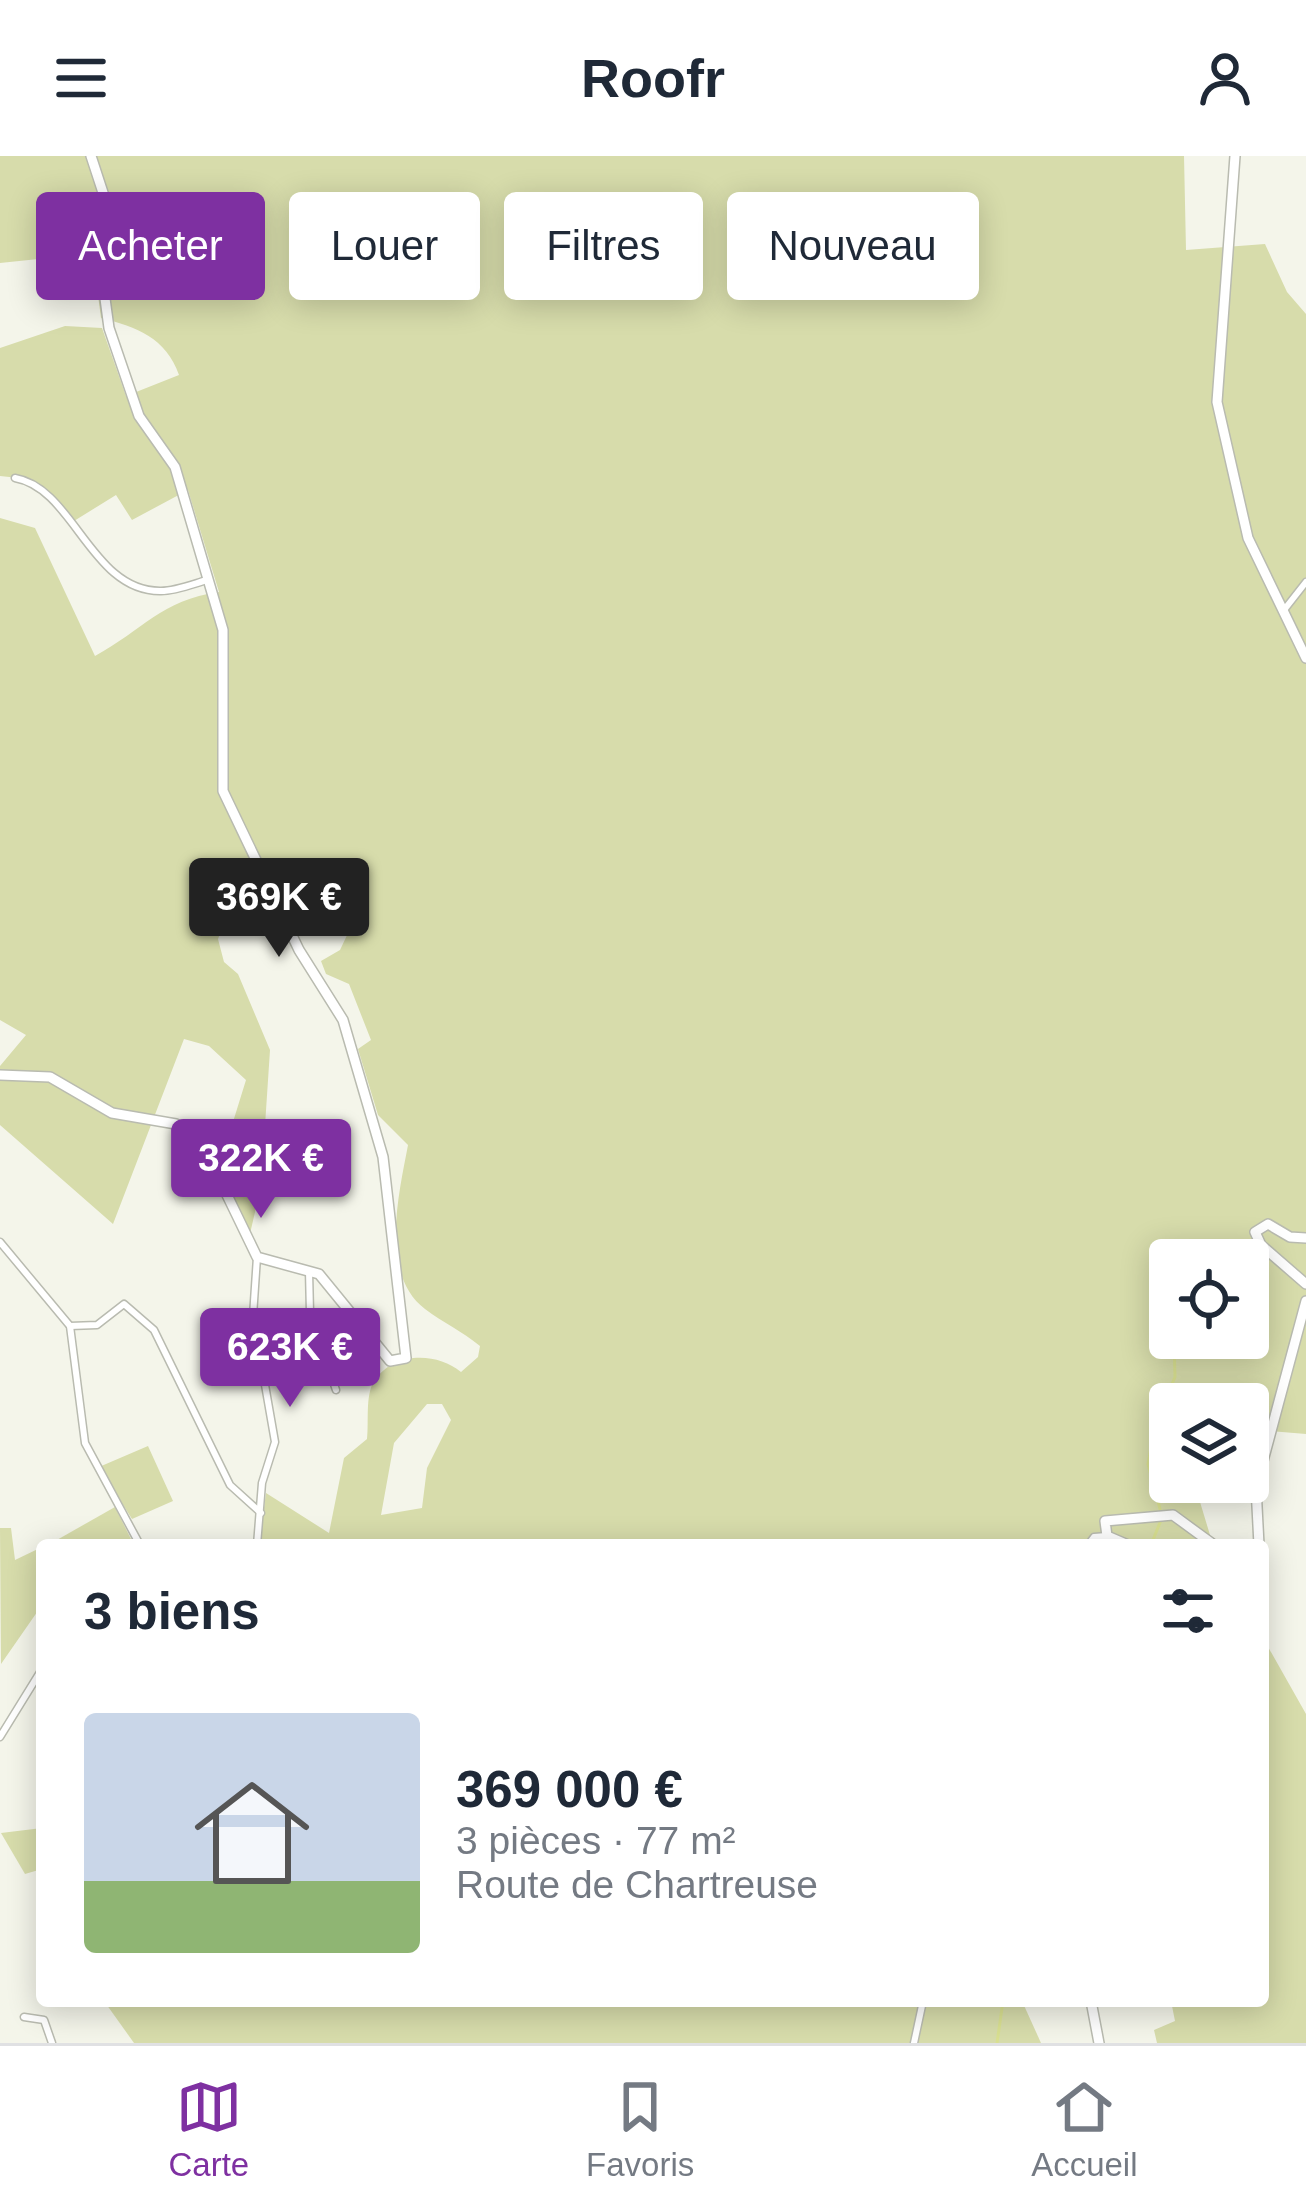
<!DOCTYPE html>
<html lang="fr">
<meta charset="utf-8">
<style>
body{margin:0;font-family:Helvetica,sans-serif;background:#f6f6f7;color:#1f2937;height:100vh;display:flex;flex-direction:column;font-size:45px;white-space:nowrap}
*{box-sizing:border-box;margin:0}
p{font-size:39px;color:#747a83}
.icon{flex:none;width:66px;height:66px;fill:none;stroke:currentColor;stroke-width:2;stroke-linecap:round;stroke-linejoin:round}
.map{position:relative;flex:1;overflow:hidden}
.sheet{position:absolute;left:36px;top:1383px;width:1233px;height:468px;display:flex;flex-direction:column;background:#fff;border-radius:12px;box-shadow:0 6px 30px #0003}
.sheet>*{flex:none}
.guide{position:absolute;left:36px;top:36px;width:1236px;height:108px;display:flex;gap:24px}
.fabs{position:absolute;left:1149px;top:1083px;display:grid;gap:24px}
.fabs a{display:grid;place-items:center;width:120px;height:120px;border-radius:12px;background:#fff;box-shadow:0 6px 30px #0003;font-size:60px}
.price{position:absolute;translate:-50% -102px;padding:0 27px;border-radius:12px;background:#7e30a1;color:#fff;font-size:39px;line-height:78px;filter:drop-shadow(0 3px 6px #0008)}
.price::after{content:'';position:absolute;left:50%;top:72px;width:36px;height:27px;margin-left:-18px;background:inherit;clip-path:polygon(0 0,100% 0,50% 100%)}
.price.current{background:#222;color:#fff}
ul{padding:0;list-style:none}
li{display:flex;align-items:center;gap:36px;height:300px;padding:0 48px}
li+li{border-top:3px solid #e0e1e3}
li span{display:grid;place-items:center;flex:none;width:336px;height:240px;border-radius:12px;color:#555}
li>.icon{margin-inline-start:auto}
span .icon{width:144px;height:144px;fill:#fffc;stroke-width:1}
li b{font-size:51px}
h2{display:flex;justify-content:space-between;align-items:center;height:144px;padding:0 48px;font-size:51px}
.chip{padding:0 42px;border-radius:12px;background:#fff;box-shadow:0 6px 30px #0003;font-size:42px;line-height:108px}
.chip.current{background:#7e30a1;color:#fff}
header{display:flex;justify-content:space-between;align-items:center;height:156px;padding:0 48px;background:#fff;font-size:54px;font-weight:800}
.tabs{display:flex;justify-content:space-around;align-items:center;height:168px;border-top:3px solid #e0e1e3;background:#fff;font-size:33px;color:#747a83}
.tabs a{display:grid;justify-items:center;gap:6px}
.tabs .current{color:#7e30a1}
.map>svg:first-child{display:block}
.green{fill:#d7dcab;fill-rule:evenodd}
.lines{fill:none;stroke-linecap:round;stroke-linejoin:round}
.stream{stroke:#d9e091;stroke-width:3}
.minor-casing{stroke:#b9bbb0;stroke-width:9}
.tertiary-casing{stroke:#b9bbb0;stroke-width:12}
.minor{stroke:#fff;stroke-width:6}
.tertiary{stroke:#fff;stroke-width:9}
</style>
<header><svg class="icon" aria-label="menu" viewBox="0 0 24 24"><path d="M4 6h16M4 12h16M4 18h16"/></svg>Roofr<svg class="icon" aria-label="person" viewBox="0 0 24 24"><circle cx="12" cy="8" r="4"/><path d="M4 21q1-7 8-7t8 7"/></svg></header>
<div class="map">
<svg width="1306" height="1887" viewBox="0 0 1306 1887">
<rect width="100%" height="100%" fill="#f4f5ea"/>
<g class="green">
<path d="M0 0H1184L1186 94 1265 88 1287 136 1306 158V1278L1248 1273V1248H1170V1326H1194L1213 1389H259L266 1337 329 1377 344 1302 367 1283C369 1266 365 1240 374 1225 394 1195 437 1196 461 1216L478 1201 480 1190C462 1175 442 1166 425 1153 379 1118 399 1037 408 989L378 959 358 893 371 884 349 828 326 818 321 805 340 794 349 775 335 737 305 733 230 752 218 783 224 806 238 818 270 894 261 1030 249 1082 219 1011 246 924 209 890 184 883 113 1068 0 969V910L26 879 0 864V362L35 372 95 500C143 474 161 444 219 436L188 334 132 364 116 339 74 365 28 323 0 320V192L65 170 102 172 126 240 179 219C166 182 137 171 101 162L95 117 101 59 78 48 56 57 48 102 0 107ZM1170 1104H1248V1182H1170ZM427 1248H442L451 1264 427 1312 422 1352 381 1359 394 1287Z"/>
<polygon points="148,1290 173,1345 132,1363 99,1311"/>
<polygon points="115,1351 134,1389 48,1389"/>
<polygon points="0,1372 11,1372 15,1404 42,1391 42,1449 1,1508"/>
<polygon points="1263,1482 1306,1558 1306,1887 1157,1887 1154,1874 1175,1865 1171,1845 1263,1845"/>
<polygon points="42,1672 42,1713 25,1718 1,1677"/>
<polygon points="104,1845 1022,1845 1041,1887 134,1887"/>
</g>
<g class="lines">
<g class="stream">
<polyline points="1205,1104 1206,1102"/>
<polyline points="1160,1353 1148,1308 1155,1269 1175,1221 1174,1182"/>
<polyline points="1151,1389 1161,1364"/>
<polyline points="997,1887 1003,1845"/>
</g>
<g class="minor-casing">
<g id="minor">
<path d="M15 322C74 332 91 436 161 435 176 435 193 428 207 424"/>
<polyline points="1284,454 1306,426"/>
<polyline points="0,1086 70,1170 85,1287 140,1389"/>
<polyline points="309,1115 310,1157 336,1234"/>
<polyline points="70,1170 97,1169 124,1148 154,1174 230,1329 261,1357"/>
<polyline points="257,1389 262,1327 275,1286 253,1160 257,1101"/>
<polyline points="1088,1389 1094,1381 1107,1380"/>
<polyline points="0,1581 42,1513"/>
<polyline points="24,1861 44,1864 52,1887"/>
<polyline points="914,1887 923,1845"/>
</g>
</g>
<g class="tertiary-casing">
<g id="tertiary">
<polyline points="1235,0 1217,246 1248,382 1306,502"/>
<polyline points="0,919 50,921 112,957 176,968 214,1012 257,1101 319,1118 390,1205 406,1202 383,1001 343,864 299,794 223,635 223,474 175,311 139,260 109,172 101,113 109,55 91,0"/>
<polyline points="1306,1082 1290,1081 1268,1068 1255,1076 1261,1089 1306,1128"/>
<polyline points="1128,1389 1107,1380 1105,1365 1173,1359 1214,1389"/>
<polyline points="1259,1389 1256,1331 1306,1145"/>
<polyline points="1263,1427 1263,1455"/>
<polyline points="1091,1845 1099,1887"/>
</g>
</g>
<use href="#minor" class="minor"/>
<use href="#tertiary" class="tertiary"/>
</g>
</svg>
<div class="fabs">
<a><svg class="icon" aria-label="locate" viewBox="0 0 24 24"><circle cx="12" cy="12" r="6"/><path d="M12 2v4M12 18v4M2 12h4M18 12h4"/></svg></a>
<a><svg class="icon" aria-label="layers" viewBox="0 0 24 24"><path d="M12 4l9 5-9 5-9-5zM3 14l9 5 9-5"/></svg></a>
</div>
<b class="price current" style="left:279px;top:804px">369K €</b>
<b class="price" style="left:261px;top:1065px">322K €</b>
<b class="price" style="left:290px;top:1254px">623K €</b>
<div class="guide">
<a class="chip current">Acheter</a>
<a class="chip">Louer</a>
<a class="chip">Filtres</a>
<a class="chip">Nouveau</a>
</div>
<section class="sheet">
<h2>3 biens<svg class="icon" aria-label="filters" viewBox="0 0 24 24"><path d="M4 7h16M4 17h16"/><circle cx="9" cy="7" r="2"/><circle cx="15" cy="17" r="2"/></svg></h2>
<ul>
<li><span style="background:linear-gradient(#c9d6e8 70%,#8fb573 0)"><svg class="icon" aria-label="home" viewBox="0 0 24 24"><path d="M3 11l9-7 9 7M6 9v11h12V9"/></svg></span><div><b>369 000 €</b><p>3 pièces · 77 m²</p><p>Route de Chartreuse</p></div></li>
</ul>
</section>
</div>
<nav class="tabs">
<a class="current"><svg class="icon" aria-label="map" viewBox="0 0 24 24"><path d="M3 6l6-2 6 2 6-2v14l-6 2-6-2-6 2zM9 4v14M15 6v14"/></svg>Carte</a>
<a><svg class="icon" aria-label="saved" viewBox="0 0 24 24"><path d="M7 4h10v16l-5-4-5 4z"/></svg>Favoris</a>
<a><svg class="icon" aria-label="home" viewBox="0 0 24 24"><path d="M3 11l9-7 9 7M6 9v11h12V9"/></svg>Accueil</a>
</nav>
